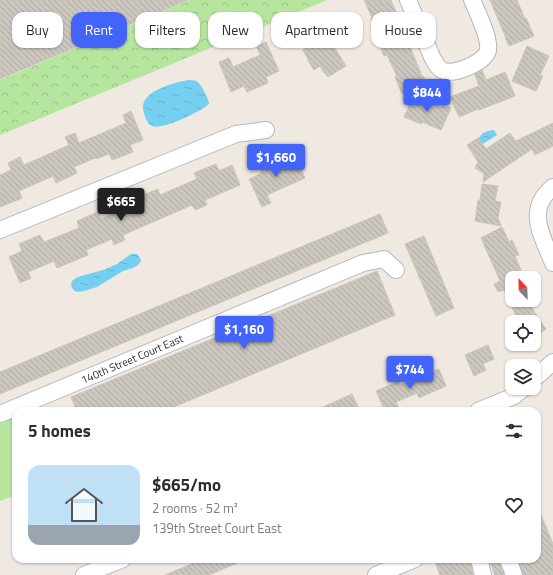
<!DOCTYPE html>
<meta charset="utf-8">
<style>
body{margin:0;font-family:"Titillium Web",sans-serif;background:#f2f2f3;color:#2b2b33;height:100vh;display:flex;flex-direction:column;font-size:15px;white-space:nowrap}
*{box-sizing:border-box;margin:0}
p{font-size:13px;color:#7c7c81}
.icon{flex:none;width:22px;height:22px;fill:none;stroke:currentColor;stroke-width:2;stroke-linecap:round;stroke-linejoin:round}
.map{position:relative;flex:1;overflow:hidden}
.details{position:absolute;left:12px;top:407px;width:529px;height:156px;display:flex;flex-direction:column;background:#fff;border-radius:12px;box-shadow:0 1px 3px #0004}
.details>*{flex:none}
.top-card{position:absolute;left:12px;top:12px;width:529px;height:36px;display:flex;gap:8px}
.needle{width:26px;rotate:337deg}
.tools{position:absolute;left:505px;top:271px;display:grid;gap:8px}
.tools a{display:grid;place-items:center;width:36px;height:36px;border-radius:8px;background:#fff;box-shadow:0 1px 3px #0004;font-size:20px}
.price{position:absolute;translate:-50% -34px;padding:0 9px;border-radius:4px;background:#4264fb;color:#fff;font-size:13px;line-height:26px;filter:drop-shadow(0 1px 2px #0008)}
.price::after{content:'';position:absolute;left:50%;top:24px;width:12px;height:9px;margin-left:-6px;background:inherit;clip-path:polygon(0 0,100% 0,50% 100%)}
.price.current{background:#222;color:#fff}
ul{padding:0;list-style:none}
li{display:flex;align-items:center;gap:12px;height:100px;padding:0 16px}
li span{display:grid;place-items:center;flex:none;width:112px;height:80px;border-radius:12px;color:#555}
li>.icon{margin-inline-start:auto}
span .icon{width:48px;height:48px;fill:#fffc;stroke-width:1}
li b{font-size:17px}
h2{display:flex;justify-content:space-between;align-items:center;height:48px;padding:0 16px;font-size:17px}
.chip{padding:0 14px;border-radius:12px;background:#fff;box-shadow:0 1px 3px #0004;font-size:14px;line-height:36px}
.chip.current{background:#4264fb;color:#fff}
.map>svg:first-child{display:block}
.grass{fill:#b6e59e}
.forest{fill:url(#forest-crowns)}
.water{fill:url(#water-ripples)}
.building{fill:url(#building-back-hatch);stroke:#cbc5ba}
.lines{fill:none;stroke-linecap:round;stroke-linejoin:round}
.minor-casing{stroke:#b4b7c1;stroke-width:18}
.minor{stroke:#fff;stroke-width:16}
.labels{text-anchor:middle;dominant-baseline:central;stroke-width:3;stroke-linejoin:round;paint-order:stroke}
.street-label{font-size:11px;fill:#2e2e2e;stroke:#fff}
</style>
<div class="map">
<svg width="553" height="575" viewBox="0 0 553 575">
<defs>
<pattern id="forest-crowns" width="20" height="18" patternUnits="userSpaceOnUse"><rect width="20" height="18" fill="#b6e59e"/><path d="M2 6a3 3 0 1 1 6 0M12 15a3 3 0 1 1 6 0" fill="none" stroke="#9dc588"/></pattern>
<pattern id="water-ripples" width="26" height="14" patternUnits="userSpaceOnUse"><rect width="26" height="14" fill="#75cff0"/><path d="M2 4q2-2 4 0t4 0M15 11q2-2 4 0t4 0" fill="none" stroke="#66b2ce"/></pattern>
<pattern id="building-back-hatch" width="6" height="6" patternUnits="userSpaceOnUse"><rect width="6" height="6" fill="#cbc7bf"/><path d="M-1 5l2 2M0 0l6 6M5-1l2 2" fill="none" stroke="#afaba4"/></pattern>
</defs>
<rect width="100%" height="100%" fill="#efe9e1"/>
<polygon class="grass" points="16,413 16,495 0,501 0,420"/>
<polygon class="forest" points="190,0 327,0 0,135 0,80"/>
<g class="water">
<path d="M188 80C191 80 195 80 198 82 202 86 209 99 209 104 202 111 161 131 152 126 148 124 145 118 144 113 136 92 173 83 188 80Z"/>
<path d="M492 130H494L497 135 481 145 478 139C483 132 484 132 492 130Z"/>
<polygon points="131,254 137,254 140,258 141,261 138,265 133,268 123,271 97,287 84,291 78,292 75,291 72,288 71,285 72,281 76,278 81,276 103,270 117,264"/>
</g>
<g class="building">
<polygon points="0,0 188,0 0,79"/>
<polygon points="364,0 391,0 422,76 423,76 427,83 402,94 395,77 397,76 387,55 384,56 377,40 379,39 371,19 372,18"/>
<polygon points="490,0 517,0 525,19 526,18 534,36 509,46 505,38 506,38"/>
<polygon points="327,18 332,26 324,31 346,66 328,77 325,73 324,73 320,66 314,70 307,59 308,59 303,50 308,46 303,39 304,38 302,34"/>
<polygon points="266,42 279,71 266,77 268,83 247,92 244,86 231,92 219,62 229,58 233,67 260,55 257,47"/>
<polygon points="527,46 549,56 540,75 543,76 536,91 512,81"/>
<polygon points="482,70 486,80 505,72 515,96 479,110 478,109 459,117 450,97 479,86 475,74"/>
<polygon points="414,95 441,107 443,104 451,108 441,130 422,122 421,124 404,117"/>
<polygon points="131,111 143,140 130,145 133,152 112,160 109,154 96,159 95,158 74,167 77,173 56,183 53,176 19,191 22,198 0,207 0,175 11,170 8,163 20,157 24,165 69,145 65,137 75,133 79,143 126,123 123,115"/>
<polygon points="553,123 553,146 535,155 532,149 483,182 484,174 475,168 478,162 467,145 478,138 486,149 510,133 516,141"/>
<polygon points="280,157 283,164 296,158 305,178 267,195 271,203 262,207 249,179 262,173 259,167"/>
<polygon points="216,164 219,171 232,165 240,185 205,200 207,205 195,210 192,205 123,235 125,240 114,245 112,239 86,250 88,255 57,268 54,261 28,272 31,278 20,283 9,257 22,251 19,244 40,235 44,242 79,228 77,221 98,212 101,219 114,213 115,215 139,204 136,198 158,189 160,195 197,179 194,173"/>
<polygon points="482,184 498,186 495,201 501,202 498,218 501,226 475,221 478,200 480,200"/>
<polygon points="380,214 388,233 0,394 0,372"/>
<polygon points="502,227 509,242 512,240 519,255 515,256 523,275 516,278 512,278 512,300 529,300 533,310 546,329 534,337 534,322 519,322 504,290 498,292 494,284 500,281 481,238"/>
<polygon points="424,236 454,308 436,316 405,244"/>
<polygon points="377,271 395,315 164,411 77,411 71,397"/>
<polygon points="488,345 494,359 483,364 486,370 474,376 465,355"/>
<polygon points="439,369 446,386 419,398 417,393 396,402 399,408 393,411 385,411 376,391 399,381 401,385"/>
<polygon points="352,394 360,411 314,411"/>
<polygon points="537,505 553,544 553,575 523,575 518,559 537,559"/>
<polygon points="195,559 247,559 209,575 165,575 196,562"/>
<polygon points="434,559 470,559 473,575 440,575"/>
<polygon points="489,559 499,559 504,575 495,575"/>
</g>
<g class="lines">
<g class="minor-casing">
<g id="minor">
<path d="M408 0 432 57C435 62 438 69 444 71 455 75 486 62 488 50 490 37 477 12 472 0"/>
<path d="M553 187C525 210 542 235 553 263"/>
<polyline points="0,230 236,134 266,130"/>
<polyline points="534,379 553,362"/>
<polyline points="478,411 514,396 524,388"/>
<polyline points="0,414 363,263 384,259 396,270"/>
<polyline points="479,559 483,575"/>
<polyline points="508,559 514,575"/>
<polyline points="84,575 123,559"/>
<polyline points="376,575 415,559"/>
</g>
</g>
<use href="#minor" class="minor"/>
</g>
<g class="labels">
<g class="street-label">
<text transform="translate(132 359) rotate(-23)">140th Street Court East</text>
</g>
</g>
</svg>
<div class="tools">
<a><svg class="needle" viewBox="-14 -14 28 28"><path d="M0-13l5 13h-10z" fill="#e53935"/><path d="M0 13l5-13h-10z" fill="#7c7c81"/></svg></a>
<a><svg class="icon" aria-label="locate" viewBox="0 0 24 24"><circle cx="12" cy="12" r="6"/><path d="M12 2v4M12 18v4M2 12h4M18 12h4"/></svg></a>
<a><svg class="icon" aria-label="layers" viewBox="0 0 24 24"><path d="M12 4l9 5-9 5-9-5zM3 14l9 5 9-5"/></svg></a>
</div>
<b class="price" style="left:427px;top:113px">$844</b>
<b class="price" style="left:276px;top:178px">$1,660</b>
<b class="price current" style="left:121px;top:222px">$665</b>
<b class="price" style="left:244px;top:350px">$1,160</b>
<b class="price" style="left:410px;top:390px">$744</b>
<div class="top-card">
<a class="chip">Buy</a>
<a class="chip current">Rent</a>
<a class="chip">Filters</a>
<a class="chip">New</a>
<a class="chip">Apartment</a>
<a class="chip">House</a>
</div>
<section class="details">
<h2>5 homes<svg class="icon" aria-label="filters" viewBox="0 0 24 24"><path d="M4 7h16M4 17h16"/><circle cx="9" cy="7" r="2"/><circle cx="15" cy="17" r="2"/></svg></h2>
<ul>
<li><span style="background:linear-gradient(#bfe0f5 75%,#9aa5b1 0)"><svg class="icon" aria-label="home" viewBox="0 0 24 24"><path d="M3 11l9-7 9 7M6 9v11h12V9"/></svg></span><div><b>$665/mo</b><p>2 rooms · 52 m²</p><p>139th Street Court East</p></div><svg class="icon" aria-label="heart" viewBox="0 0 24 24"><path d="M12 20l-8-8c-3-5 5-10 8-4 3-6 11-1 8 4z"/></svg></li>
</ul>
</section>
</div>
